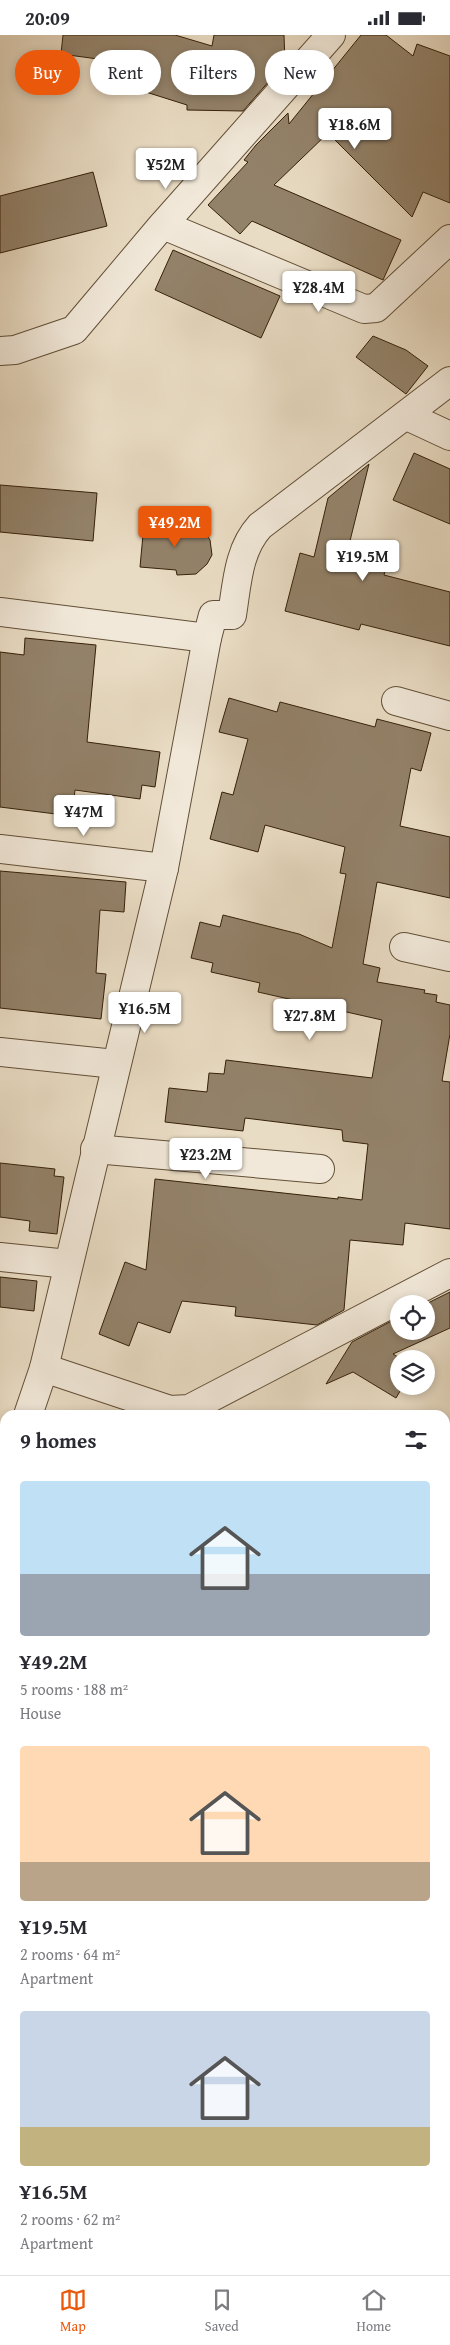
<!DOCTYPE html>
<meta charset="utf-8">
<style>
body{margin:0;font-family:"Gentium Book Plus",serif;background:#f7f7f7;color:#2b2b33;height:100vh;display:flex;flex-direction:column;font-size:19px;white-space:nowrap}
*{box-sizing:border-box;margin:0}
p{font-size:16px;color:#7c7c81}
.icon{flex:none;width:28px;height:28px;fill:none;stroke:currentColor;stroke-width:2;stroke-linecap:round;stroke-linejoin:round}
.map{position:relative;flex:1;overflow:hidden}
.side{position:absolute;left:0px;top:1375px;width:450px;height:865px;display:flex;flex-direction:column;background:#fff;border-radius:15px 15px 0 0;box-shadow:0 2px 8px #0003}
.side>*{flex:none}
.hud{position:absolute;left:15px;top:15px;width:420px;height:45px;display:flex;gap:10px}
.buttons{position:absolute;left:390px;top:1260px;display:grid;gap:10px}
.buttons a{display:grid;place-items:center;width:45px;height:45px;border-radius:50%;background:#fff;box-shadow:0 2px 8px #0003;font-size:25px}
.price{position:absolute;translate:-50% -42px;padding:0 11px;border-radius:5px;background:#fff;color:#222;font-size:16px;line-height:32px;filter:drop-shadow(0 1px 2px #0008)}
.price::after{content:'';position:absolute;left:50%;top:30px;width:15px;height:11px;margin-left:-8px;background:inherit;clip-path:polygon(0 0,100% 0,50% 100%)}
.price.current{background:#ea580c;color:#fff}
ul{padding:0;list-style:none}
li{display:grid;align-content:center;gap:10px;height:265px;padding:0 20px}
li span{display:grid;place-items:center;height:155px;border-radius:5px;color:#555}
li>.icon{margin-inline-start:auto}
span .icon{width:90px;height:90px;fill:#fffc;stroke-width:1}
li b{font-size:21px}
h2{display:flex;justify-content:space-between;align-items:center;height:60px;padding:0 20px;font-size:21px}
.pill{padding:0 18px;border-radius:22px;background:#fff;box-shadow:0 2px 8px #0003;font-size:18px;line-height:45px}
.pill.current{background:#ea580c;color:#fff}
.status{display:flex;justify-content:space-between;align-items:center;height:35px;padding:0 25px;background:#fff;direction:ltr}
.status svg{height:14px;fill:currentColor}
.tabs{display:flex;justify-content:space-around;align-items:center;height:70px;border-top:1px solid #e1e1e2;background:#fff;font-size:14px;color:#7c7c81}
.tabs a{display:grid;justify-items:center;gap:2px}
.tabs .current{color:#ea580c}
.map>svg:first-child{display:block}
.building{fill:#93826a;stroke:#352008}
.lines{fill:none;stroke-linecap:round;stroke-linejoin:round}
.street-casing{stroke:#624f37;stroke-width:30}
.street{stroke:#f1e8d9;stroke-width:28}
</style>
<div class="status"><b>20:09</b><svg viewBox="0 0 49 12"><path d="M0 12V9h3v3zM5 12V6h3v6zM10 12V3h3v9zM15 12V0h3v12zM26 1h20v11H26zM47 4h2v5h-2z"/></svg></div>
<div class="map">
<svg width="450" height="2240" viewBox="0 0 450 2240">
<rect width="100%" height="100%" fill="#e9dcc4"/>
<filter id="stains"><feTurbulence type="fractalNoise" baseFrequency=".004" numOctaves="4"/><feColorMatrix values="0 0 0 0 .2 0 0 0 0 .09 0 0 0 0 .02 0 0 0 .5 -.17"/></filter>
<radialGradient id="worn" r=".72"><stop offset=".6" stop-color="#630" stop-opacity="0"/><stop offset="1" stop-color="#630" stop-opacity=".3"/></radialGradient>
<g class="building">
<polygon points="63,0 175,0 212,11 214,0 284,0 285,28 243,76 187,75 187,70 92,40 135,29 61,19"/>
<polygon points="361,0 386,0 413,21 417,9 450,21 450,168 423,157 412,182 328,98 274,150 401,205 383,245 252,186 240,199 208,170 248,127 244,125 256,110 288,78 289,89"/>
<polygon points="93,137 107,191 0,218 0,161"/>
<polygon points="173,215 280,261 261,303 155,255"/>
<polygon points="373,301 406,315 428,331 406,359 356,322"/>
<polygon points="414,418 450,434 450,489 393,465"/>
<polygon points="369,429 347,518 387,529 384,540 450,557 450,611 361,589 359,595 285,576 300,518 314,522 328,463"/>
<polygon points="0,450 97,458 93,506 0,497"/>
<polygon points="144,489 202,492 210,505 212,520 207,529 196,539 177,540 176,535 140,532"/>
<polygon points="25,603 96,610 87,707 160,717 155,752 142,750 140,764 75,755 72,781 0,772 0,617 24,620"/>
<polygon points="229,663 277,677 280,667 375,692 377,684 431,698 421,736 411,733 400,791 450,802 450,863 377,847 363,929 380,933 377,947 425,955 424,958 437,960 436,967 450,970 450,999 442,1046 450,1047 450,1194 405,1188 403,1210 350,1205 344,1275 317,1290 235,1281 236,1272 182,1266 170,1298 138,1287 129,1311 99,1299 125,1227 146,1235 155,1144 338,1164 338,1162 362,1165 368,1109 343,1106 342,1095 245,1083 243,1096 165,1087 169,1053 207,1057 209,1038 224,1039 226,1025 372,1043 382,985 258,957 260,948 211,937 213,928 191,923 200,887 220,892 223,880 299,899 332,913 346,839 340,838 345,812 265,790 258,817 210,804 222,757 233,760 248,704 219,697"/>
<polygon points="0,836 126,847 124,877 100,875 96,938 106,939 101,984 0,973"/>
<polygon points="0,1128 55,1134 54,1141 64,1142 57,1199 29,1196 30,1186 0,1182"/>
<polygon points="0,1242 37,1246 34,1276 0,1272"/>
<polygon points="450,1257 450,1293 393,1319 401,1324 399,1324 399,1351 403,1351 396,1363 353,1337 326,1349 352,1307 399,1282 399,1296 426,1296 426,1269"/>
</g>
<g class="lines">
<g class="street-casing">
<g id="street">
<polyline points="163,190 364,274 376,273 450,204"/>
<polyline points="0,316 15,315 74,295 160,193 331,0"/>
<polyline points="407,381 450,401"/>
<path d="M0 577 207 603 213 580H232C237 549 238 515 260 491L450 346"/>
<polyline points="396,666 450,681"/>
<polyline points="0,814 164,833"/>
<polyline points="404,912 450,922"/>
<polyline points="0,1017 115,1029"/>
<polyline points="95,1114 320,1134"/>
<polyline points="0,1222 68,1229"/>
<polyline points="44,1333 170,1375 189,1374 450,1238"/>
<polyline points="28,1380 44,1333 164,833 207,603"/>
<polyline points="0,1424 5,1425"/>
<polyline points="0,1461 5,1447"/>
<polyline points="0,1613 5,1615"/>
<polyline points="0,1814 5,1816"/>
<polyline points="445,2107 450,2100"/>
<polyline points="0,2177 5,2177"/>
<polyline points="445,2207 450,2209"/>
<polyline points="354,2240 357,2235"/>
</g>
</g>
<use href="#street" class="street"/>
</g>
<rect width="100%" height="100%" filter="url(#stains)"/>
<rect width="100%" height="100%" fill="url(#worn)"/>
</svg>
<div class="buttons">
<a><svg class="icon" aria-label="locate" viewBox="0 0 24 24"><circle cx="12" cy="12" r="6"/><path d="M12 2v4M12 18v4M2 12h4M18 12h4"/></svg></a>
<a><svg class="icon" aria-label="layers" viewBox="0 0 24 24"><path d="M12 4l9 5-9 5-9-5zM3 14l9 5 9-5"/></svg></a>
</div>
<b class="price" style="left:355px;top:115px">¥18.6M</b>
<b class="price" style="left:166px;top:155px">¥52M</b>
<b class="price" style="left:319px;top:278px">¥28.4M</b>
<b class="price current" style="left:175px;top:513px">¥49.2M</b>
<b class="price" style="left:363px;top:547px">¥19.5M</b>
<b class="price" style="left:84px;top:802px">¥47M</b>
<b class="price" style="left:145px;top:999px">¥16.5M</b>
<b class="price" style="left:310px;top:1006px">¥27.8M</b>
<b class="price" style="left:206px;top:1145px">¥23.2M</b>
<div class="hud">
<a class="pill current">Buy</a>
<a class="pill">Rent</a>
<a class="pill">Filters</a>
<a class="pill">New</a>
</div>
<section class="side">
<h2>9 homes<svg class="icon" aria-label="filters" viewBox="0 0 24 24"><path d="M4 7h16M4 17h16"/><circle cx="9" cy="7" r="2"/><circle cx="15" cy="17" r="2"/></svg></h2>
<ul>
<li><span style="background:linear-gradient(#bfe0f5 60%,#9aa5b1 0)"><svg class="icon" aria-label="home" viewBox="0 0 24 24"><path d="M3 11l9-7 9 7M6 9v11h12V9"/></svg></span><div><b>¥49.2M</b><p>5 rooms · 188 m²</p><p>House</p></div></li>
<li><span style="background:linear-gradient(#ffd9b3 75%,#b9a48a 0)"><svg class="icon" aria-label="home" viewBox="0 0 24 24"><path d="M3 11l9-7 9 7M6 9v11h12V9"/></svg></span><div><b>¥19.5M</b><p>2 rooms · 64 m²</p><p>Apartment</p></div></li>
<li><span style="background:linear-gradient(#c9d6e8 75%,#c2b280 0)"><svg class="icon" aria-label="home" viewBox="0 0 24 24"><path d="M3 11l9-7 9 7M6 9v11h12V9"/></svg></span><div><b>¥16.5M</b><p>2 rooms · 62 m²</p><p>Apartment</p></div></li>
</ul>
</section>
</div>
<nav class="tabs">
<a class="current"><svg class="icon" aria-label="map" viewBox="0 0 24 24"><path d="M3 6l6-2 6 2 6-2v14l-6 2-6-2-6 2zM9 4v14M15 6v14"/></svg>Map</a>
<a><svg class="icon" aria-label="saved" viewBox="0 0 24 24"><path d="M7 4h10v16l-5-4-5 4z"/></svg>Saved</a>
<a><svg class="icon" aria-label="home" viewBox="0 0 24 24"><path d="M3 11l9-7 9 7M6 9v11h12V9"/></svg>Home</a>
</nav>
